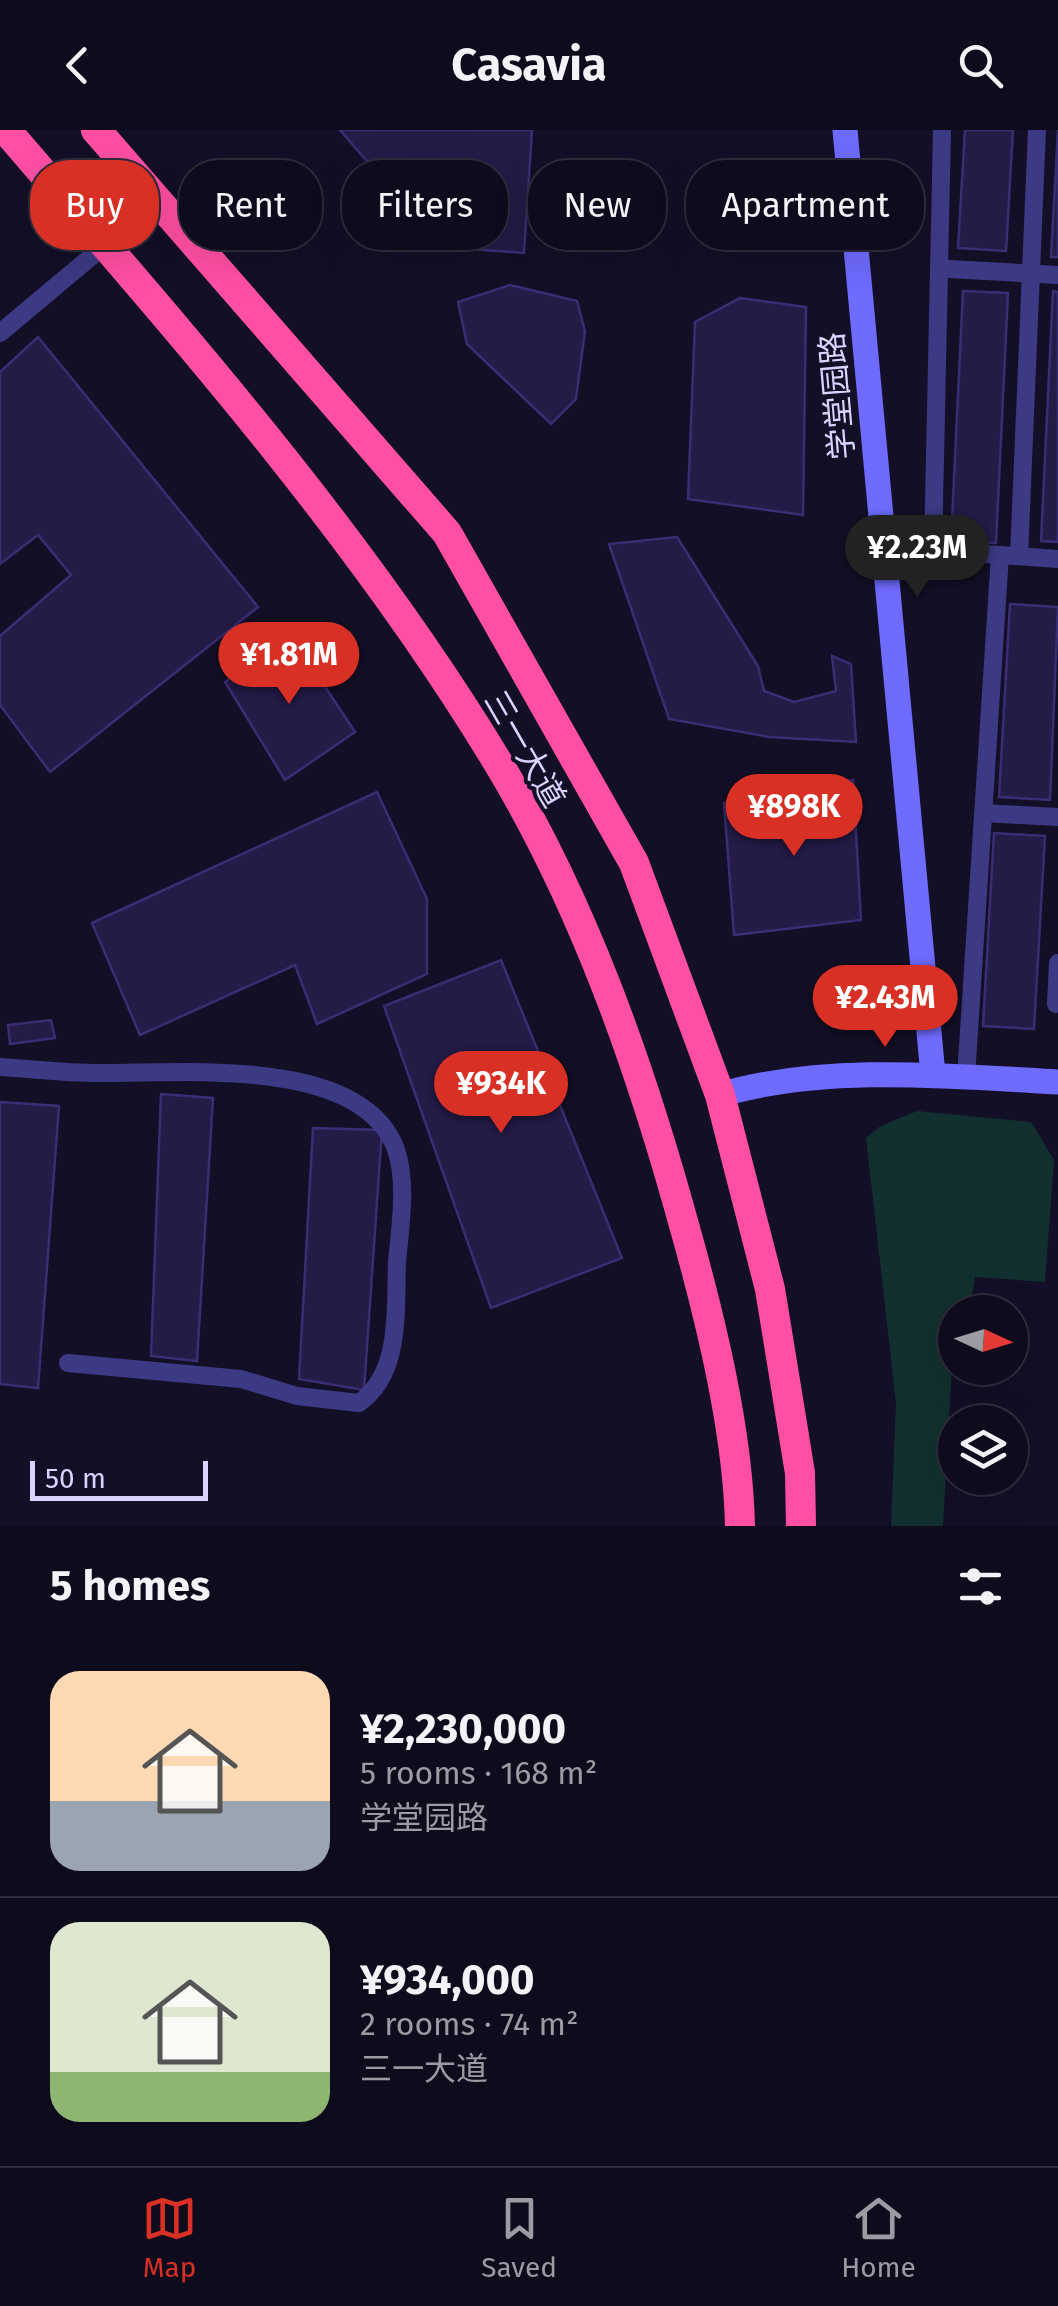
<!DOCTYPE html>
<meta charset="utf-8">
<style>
body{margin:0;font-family:"Fira Sans","Noto Sans SC",sans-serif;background:#171425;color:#f1f3f6;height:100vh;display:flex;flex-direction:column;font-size:38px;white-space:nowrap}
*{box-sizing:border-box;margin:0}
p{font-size:32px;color:#9b9ba3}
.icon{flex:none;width:55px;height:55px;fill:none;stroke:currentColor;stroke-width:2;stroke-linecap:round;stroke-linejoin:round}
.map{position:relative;height:1396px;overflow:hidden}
.drawer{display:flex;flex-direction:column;background:#0e0b1c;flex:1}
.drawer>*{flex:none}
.hud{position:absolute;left:30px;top:30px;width:1000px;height:90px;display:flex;gap:20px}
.needle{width:65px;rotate:94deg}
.fabs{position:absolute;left:938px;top:1165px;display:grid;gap:20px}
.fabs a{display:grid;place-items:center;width:90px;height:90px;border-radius:50%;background:#0e0b1c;box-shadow:0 10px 40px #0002,0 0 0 2px #2e2b3b;font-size:50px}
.scale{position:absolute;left:30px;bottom:25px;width:178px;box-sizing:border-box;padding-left:10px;border:5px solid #d9d4ff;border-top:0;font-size:28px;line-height:35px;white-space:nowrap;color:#d9d4ff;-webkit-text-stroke:8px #130f26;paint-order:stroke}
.price{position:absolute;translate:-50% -85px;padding:0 22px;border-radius:35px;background:#d93025;color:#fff;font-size:32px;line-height:65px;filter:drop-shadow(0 2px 5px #0008)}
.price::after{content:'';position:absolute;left:50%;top:60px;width:30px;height:22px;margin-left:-15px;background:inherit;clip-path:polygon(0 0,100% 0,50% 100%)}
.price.active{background:#222;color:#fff}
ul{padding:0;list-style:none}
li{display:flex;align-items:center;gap:30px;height:250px;padding:0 50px}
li+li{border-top:2px solid #2e2b3b}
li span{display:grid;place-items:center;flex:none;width:280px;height:200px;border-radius:30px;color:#555}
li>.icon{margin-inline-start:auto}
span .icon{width:120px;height:120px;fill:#fffc;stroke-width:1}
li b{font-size:42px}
h2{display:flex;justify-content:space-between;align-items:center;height:120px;padding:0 50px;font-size:42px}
.tag{padding:0 35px;border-radius:40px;background:#0e0b1c;box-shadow:0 10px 40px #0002,0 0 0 2px #2e2b3b;font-size:35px;line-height:90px}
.tag.active{background:#d93025;color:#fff}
header{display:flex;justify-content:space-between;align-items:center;height:130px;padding:0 50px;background:#0e0b1c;font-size:45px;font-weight:700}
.menu{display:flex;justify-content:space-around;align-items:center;height:140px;border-top:2px solid #2e2b3b;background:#0e0b1c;font-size:28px;color:#9b9ba3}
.menu a{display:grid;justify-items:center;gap:5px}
.menu .active{color:#d93025}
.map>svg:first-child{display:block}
.green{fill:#12302f}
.building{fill:#241b47;stroke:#3b2d73;stroke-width:2.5}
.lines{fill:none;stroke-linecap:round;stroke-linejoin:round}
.street{stroke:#3d3a85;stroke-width:18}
.secondary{stroke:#6f6bff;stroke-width:25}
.highway{stroke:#ff4fa3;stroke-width:30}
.labels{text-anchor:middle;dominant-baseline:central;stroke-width:8;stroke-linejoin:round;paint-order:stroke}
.street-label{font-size:32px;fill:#d9d4ff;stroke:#130f26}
</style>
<header><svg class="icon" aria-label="back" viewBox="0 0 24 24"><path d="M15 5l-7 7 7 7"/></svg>Casavia<svg class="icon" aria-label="search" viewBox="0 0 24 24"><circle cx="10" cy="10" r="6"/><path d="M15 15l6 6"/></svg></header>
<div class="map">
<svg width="1058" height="1396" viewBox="0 0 1058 1396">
<rect width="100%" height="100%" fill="#130f26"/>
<polygon class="green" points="917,981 1031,992 1054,1030 1045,1152 975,1147 969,1182 955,1182 943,1396 891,1396 896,1273 866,1008 879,997"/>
<g class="building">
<polygon points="340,0 532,0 524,123 447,117 448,103 428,102"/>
<polygon points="965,0 1013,0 1006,121 958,118"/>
<polygon points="1058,0 1058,127 1051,127"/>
<polygon points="510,155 577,171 585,201 576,269 551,294 467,214 458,172"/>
<polygon points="963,161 1008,163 996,413 951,411"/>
<polygon points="1053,161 1058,162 1058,412 1041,411"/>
<polygon points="740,168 806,177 803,385 688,369 695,192"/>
<polygon points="38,207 258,477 50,642 0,575 0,506 71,445 38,405 0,434 0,242"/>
<polygon points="677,407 758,536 764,561 794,572 836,561 832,526 851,534 856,612 769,607 669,589 609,414"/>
<polygon points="1010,474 1058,477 1050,670 999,667"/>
<polygon points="290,504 355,602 285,650 225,552"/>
<polygon points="853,650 861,790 734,805 724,673"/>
<polygon points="377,662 427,769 427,844 317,894 295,835 140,905 92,793"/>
<polygon points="994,703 1045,706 1034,899 983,896"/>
<polygon points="501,830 622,1128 491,1178 384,876"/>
<polygon points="51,890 55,908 10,914 8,895"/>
<polygon points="161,964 213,968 197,1231 151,1226"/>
<polygon points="0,972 59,976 38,1258 0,1254"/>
<polygon points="313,998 382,1000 364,1260 299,1249"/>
</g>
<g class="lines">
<g class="street">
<polyline points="949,139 1058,145"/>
<polyline points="0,203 105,115"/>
<polyline points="884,417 1058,429"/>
<polyline points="933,421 942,0"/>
<polyline points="1019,426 1037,0"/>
<polyline points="983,683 1058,687"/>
<polyline points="1056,874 1058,833"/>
<path d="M0 937C33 939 66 943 99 943 179 944 358 925 395 1017 408 1050 400 1098 397 1132 395 1179 402 1243 359 1273L297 1266 241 1249 68 1233"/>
<polyline points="966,947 1000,425"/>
</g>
<g class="secondary">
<polyline points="845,0 933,945"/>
<path d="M720 965C823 934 951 946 1058 952"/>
</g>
<g class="highway">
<path d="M6 0C179 201 359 403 497 631 583 773 640 935 684 1095 710 1187 738 1300 740 1396"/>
<polyline points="96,0 447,403 634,733 720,965 770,1159 800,1343 801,1396"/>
</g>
</g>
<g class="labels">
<g class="street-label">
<text transform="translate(837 266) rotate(-95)">学堂园路</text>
<text transform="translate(525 619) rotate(60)">三一大道</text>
</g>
</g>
</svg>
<div class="fabs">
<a><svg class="needle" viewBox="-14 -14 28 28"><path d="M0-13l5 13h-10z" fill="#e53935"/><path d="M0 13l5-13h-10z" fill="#9b9ba3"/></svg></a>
<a><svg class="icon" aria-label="layers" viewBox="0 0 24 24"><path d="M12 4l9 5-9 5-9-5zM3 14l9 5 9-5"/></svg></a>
</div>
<div class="scale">50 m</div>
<b class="price active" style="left:917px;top:470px">¥2.23M</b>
<b class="price" style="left:289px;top:577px">¥1.81M</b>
<b class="price" style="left:794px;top:729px">¥898K</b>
<b class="price" style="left:885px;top:920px">¥2.43M</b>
<b class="price" style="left:501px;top:1006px">¥934K</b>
<div class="hud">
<a class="tag active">Buy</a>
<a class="tag">Rent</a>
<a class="tag">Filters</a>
<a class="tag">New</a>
<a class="tag">Apartment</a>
</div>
</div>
<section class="drawer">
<h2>5 homes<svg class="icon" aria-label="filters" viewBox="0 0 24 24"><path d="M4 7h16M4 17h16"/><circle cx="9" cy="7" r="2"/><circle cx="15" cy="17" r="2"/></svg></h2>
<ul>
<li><span style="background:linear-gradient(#ffd9b3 65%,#9aa5b1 0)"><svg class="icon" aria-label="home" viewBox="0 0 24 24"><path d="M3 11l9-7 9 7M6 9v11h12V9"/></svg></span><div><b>¥2,230,000</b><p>5 rooms · 168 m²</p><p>学堂园路</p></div></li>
<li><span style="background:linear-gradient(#dfe7d0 75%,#8fb573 0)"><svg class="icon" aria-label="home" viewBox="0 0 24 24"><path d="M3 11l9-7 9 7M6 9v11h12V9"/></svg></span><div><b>¥934,000</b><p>2 rooms · 74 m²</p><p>三一大道</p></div></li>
</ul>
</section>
<nav class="menu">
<a class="active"><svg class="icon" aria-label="map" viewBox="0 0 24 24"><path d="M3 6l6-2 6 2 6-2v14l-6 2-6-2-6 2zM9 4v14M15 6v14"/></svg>Map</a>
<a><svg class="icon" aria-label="saved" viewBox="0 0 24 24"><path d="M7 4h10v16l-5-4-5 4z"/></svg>Saved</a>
<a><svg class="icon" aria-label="home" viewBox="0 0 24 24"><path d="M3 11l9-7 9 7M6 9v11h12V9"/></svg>Home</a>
</nav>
